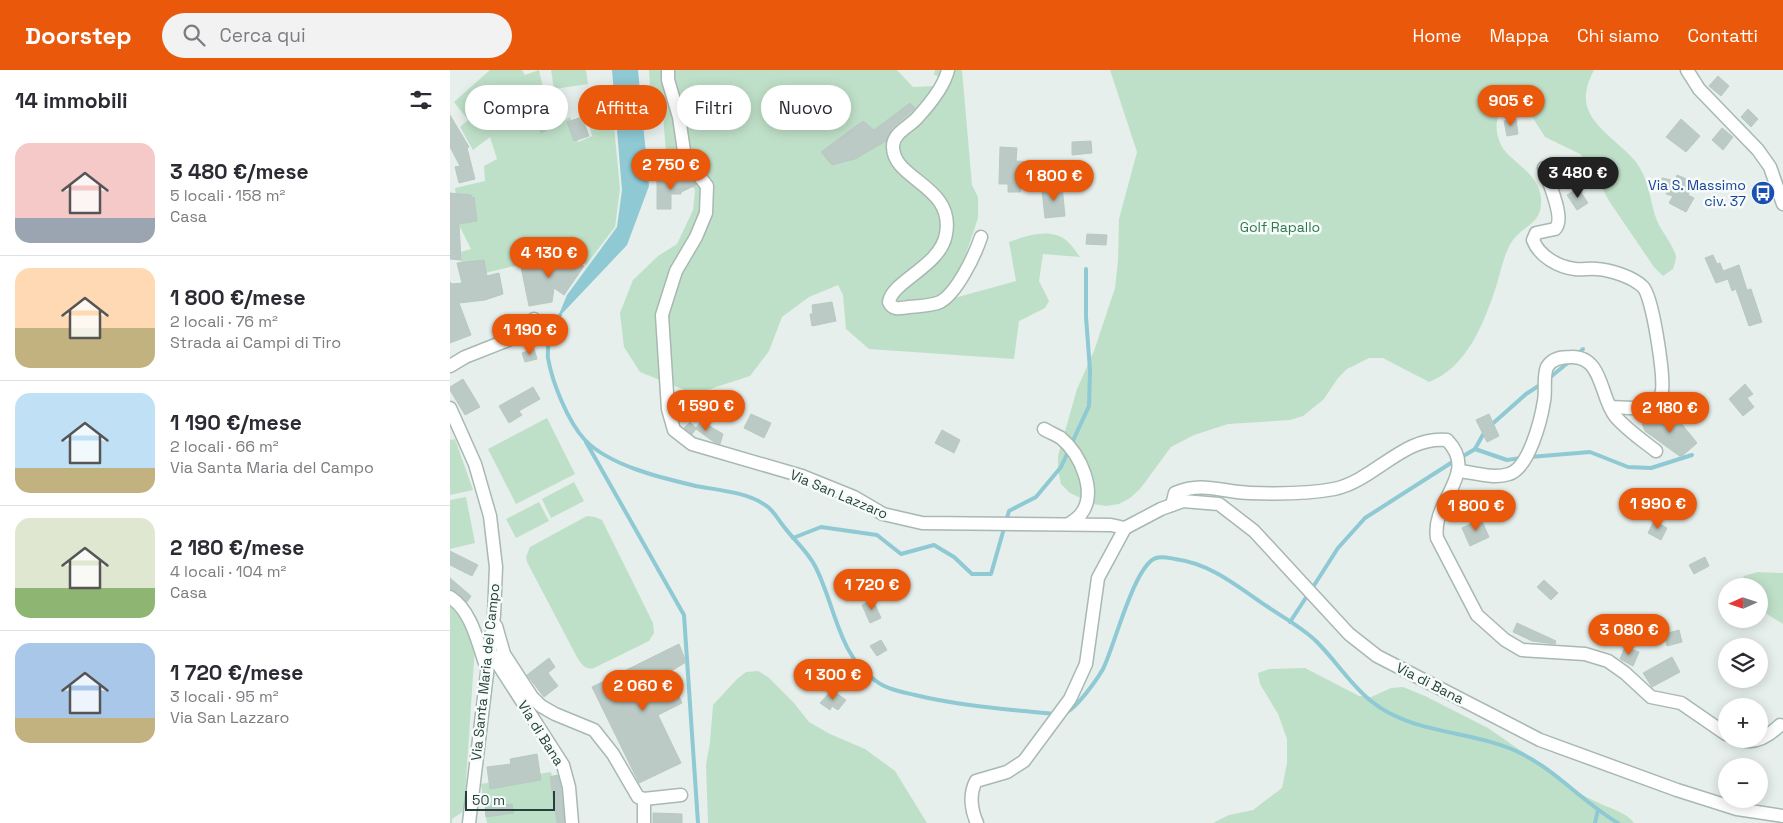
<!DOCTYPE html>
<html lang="it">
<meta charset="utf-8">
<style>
body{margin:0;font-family:"Space Grotesk",sans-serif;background:#f2f2f3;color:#2b2b33;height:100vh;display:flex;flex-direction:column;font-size:19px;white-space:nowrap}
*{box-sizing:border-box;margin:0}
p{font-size:16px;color:#7c7c81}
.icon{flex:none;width:28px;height:28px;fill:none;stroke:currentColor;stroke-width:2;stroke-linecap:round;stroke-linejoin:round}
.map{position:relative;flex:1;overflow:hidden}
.drawer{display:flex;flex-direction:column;background:#fff;width:450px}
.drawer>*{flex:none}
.top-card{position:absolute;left:15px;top:15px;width:475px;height:45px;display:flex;gap:10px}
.needle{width:32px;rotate:267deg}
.controls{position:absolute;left:1268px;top:508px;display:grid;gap:10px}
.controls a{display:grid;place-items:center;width:50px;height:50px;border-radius:50%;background:#fff;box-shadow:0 2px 12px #0003;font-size:25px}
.scale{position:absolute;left:15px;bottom:12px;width:90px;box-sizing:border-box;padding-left:5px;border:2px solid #24423a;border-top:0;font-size:14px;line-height:18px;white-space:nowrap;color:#24423a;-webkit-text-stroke:4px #f7fbf9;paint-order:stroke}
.price{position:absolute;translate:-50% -42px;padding:0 11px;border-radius:18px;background:#ea580c;color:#fff;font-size:16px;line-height:32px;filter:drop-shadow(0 1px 2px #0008)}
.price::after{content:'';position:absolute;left:50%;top:30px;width:15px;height:11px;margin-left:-8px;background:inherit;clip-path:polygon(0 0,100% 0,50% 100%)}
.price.current{background:#222;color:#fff}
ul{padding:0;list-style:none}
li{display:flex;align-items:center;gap:15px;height:125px;padding:0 15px}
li+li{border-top:1px solid #e1e1e2}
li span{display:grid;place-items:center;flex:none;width:140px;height:100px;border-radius:15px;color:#555}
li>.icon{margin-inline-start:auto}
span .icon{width:60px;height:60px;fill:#fffc;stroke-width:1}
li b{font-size:21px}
h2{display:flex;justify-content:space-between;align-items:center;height:60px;padding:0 15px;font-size:21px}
.tag{padding:0 18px;border-radius:22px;background:#fff;box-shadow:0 2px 12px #0003;font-size:18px;line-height:45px}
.tag.current{background:#ea580c;color:#fff}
header{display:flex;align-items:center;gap:30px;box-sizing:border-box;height:70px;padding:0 25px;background:#ea580c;color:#fff}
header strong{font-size:24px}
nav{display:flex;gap:28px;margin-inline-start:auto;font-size:18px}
.search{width:350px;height:45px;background:#f2f2f3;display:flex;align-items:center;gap:12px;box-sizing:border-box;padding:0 18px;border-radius:28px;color:#7c7c81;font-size:19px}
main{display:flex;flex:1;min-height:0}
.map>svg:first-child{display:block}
.green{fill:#bfe0c8}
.water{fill:#8ec9d4}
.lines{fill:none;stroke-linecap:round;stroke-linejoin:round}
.stream{stroke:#8ec9d4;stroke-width:4}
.building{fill:#bbcac4;stroke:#b8c9c2}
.minor-casing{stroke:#a8b8b2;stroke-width:15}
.minor{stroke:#fff;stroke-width:12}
.labels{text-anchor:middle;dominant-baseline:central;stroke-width:5;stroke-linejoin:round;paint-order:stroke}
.transit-label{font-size:14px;fill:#164399;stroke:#f7fbf9;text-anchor:end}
.park-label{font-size:14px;fill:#2d7a4b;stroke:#f7fbf9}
.street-label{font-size:14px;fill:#24423a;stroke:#f7fbf9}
</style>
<header>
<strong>Doorstep</strong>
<div class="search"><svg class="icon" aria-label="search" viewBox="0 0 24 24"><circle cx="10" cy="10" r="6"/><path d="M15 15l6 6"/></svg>Cerca qui</div>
<nav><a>Home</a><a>Mappa</a><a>Chi siamo</a><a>Contatti</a></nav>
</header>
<main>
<section class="drawer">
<h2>14 immobili<svg class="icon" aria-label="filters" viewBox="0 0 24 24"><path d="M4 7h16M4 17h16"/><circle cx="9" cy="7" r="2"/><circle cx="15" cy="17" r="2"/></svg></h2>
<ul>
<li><span style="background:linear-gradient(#f6c9c9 75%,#9aa5b1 0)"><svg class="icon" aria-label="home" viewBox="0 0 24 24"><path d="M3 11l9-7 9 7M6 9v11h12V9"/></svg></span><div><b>3 480 €/mese</b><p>5 locali · 158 m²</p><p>Casa</p></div></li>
<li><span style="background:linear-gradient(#ffd9b3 60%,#c2b280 0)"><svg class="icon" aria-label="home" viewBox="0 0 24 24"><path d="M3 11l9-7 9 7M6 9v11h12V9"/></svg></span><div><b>1 800 €/mese</b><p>2 locali · 76 m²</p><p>Strada ai Campi di Tiro</p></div></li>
<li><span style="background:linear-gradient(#bfe0f5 75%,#c2b280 0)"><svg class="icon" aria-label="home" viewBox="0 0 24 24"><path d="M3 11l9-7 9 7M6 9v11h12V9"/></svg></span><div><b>1 190 €/mese</b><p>2 locali · 66 m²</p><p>Via Santa Maria del Campo</p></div></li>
<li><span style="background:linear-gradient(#dfe7d0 70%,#8fb573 0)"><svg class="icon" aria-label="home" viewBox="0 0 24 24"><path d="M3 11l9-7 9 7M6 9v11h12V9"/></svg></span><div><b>2 180 €/mese</b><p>4 locali · 104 m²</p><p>Casa</p></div></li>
<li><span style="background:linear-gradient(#a9c7e8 75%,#c2b280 0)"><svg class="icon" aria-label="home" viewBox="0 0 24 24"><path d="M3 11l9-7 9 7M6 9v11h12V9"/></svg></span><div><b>1 720 €/mese</b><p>3 locali · 95 m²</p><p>Via San Lazzaro</p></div></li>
</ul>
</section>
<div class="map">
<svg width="1333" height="753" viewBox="0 0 1333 753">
<rect width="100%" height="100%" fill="#e6efeb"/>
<g class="green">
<polygon points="40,0 72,0 75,5 89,0 102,59 120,47 128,72 142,66 138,50 163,46 170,119 165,157 136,195 115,186 106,186 27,205 11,196 11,182 21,179 10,157 5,118 35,111 34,96 47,89 40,67 23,80 10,57 18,50 4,32"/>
<polygon points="101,0 136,0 138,14 104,19"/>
<path d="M199 0H447L463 17 486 16 489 6 484 5 485 0H512L522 115 528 127V148L501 229 566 211 559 172C576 166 601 157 617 171 622 175 626 182 630 187L593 184 589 211 599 231 595 238 569 251 564 289 419 279 396 259 393 225 388 215 359 227 332 247 319 281 300 306 257 320 237 321 190 302 174 277 170 243 183 210 208 186 227 174 243 140 245 120 227 96 217 95 213 45H202Z"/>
<path d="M660 0H1144C1141 6 1138 12 1137 18 1128 51 1169 70 1186 92 1201 113 1199 131 1208 153 1212 162 1225 178 1226 187 1226 191 1224 195 1223 199L1213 206 1204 197 1159 131 1140 95 1130 84 1095 67 1081 45 1071 36C1068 36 1063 36 1060 36 1041 42 1045 69 1055 81 1068 96 1089 106 1091 128 1093 154 1075 154 1063 170 1054 182 1050 205 1045 220 1033 255 1016 298 979 312L933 288H919L897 299 888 308 874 329 853 346 840 350 778 354 744 365 721 377 690 419 680 428 669 434 656 436 643 434 620 423 611 414 608 400V386L627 319 644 281 665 218 668 191 669 149 687 82Z"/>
<polygon points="97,348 125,404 66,434 38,379"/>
<polygon points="0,369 1,370 5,369 23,420 0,425"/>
<polygon points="124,412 134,431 101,448 92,429"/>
<polygon points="16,427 25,473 0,479 0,430"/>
<polygon points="89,432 99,451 66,468 56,449"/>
<path d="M137 446 145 447 152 450 203 553 204 563 199 571 144 598C136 600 133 596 128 589L77 492 76 487 80 477Z"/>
<polygon points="1308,502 1333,503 1333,554 1309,539 1309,516 1288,516 1294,506"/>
<polygon points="0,533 11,543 25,576 14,741 2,749 2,753 0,753"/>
<path d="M855 598 909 626 921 627 941 618 953 617 975 626 1038 658 1106 705C1118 718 1133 726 1149 733 1161 739 1176 742 1184 753H763L779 745 803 740 832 718 837 693V669L828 644 810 614 808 603 819 599Z"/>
<polygon points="308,601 318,607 344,633 359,652 380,664 415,679 445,701 477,753 258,753 256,695 260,672 263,635 287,609 296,602"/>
<polygon points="101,702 102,706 109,705 117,753 37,753 31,714"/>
</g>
<polygon class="water" points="162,0 188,0 199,116 177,175 107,249 117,225 167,157 172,120"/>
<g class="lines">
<g class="stream">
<path d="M110 245 100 254C100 265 97 277 98 288 102 312 118 352 135 370 160 396 212 408 246 416 267 420 297 422 315 435 323 439 329 451 335 458 344 470 358 482 365 496 385 534 388 586 426 611 436 619 452 622 465 625 510 636 557 639 603 644"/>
<polyline points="1127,285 1133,279"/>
<polyline points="1098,309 1120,291"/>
<polyline points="1040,356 1076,324 1093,313"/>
<polyline points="136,372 234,545 248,753"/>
<polyline points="621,375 639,336 640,300 636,247 636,199"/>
<polyline points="1025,379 1057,390 1071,388"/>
<polyline points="1080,387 1140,382 1178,397 1201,398 1242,385"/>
<polyline points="1010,388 1025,379 1035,361"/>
<polyline points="343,468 371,457 427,465 451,484 484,475 504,487 522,504 541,504 559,441 586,427 611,397 618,382"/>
<polyline points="863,517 888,478 915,448 1004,391"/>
<polyline points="840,552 857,526"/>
<path d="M617 642C628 636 646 611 653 599 664 578 684 495 706 488 712 486 719 488 725 489 762 494 788 517 818 537 834 548 853 558 867 572 886 591 900 614 921 631 961 664 1020 660 1066 681 1104 698 1132 732 1168 753"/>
<polyline points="1145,753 1148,740"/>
</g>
</g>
<g class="building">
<polygon points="1268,6 1279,16 1271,26 1259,16"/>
<polygon points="151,17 153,33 140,34 139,25"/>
<polygon points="460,33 465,38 442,58 436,71 405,89 382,95 371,82 413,51 424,60"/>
<polygon points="1298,39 1308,49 1301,57 1291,47"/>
<polygon points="102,44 107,55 91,63 87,50"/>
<polygon points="0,45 19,77 17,78 25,109 9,113 5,97 10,96 0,77"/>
<polygon points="132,47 139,66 124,71 117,52"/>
<polygon points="1066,49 1068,64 1057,66 1054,51"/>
<polygon points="1231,49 1250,66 1236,82 1216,67"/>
<polygon points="1272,58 1283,67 1273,80 1262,70"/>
<polygon points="641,71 642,83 622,85 622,72"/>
<polygon points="550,77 567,78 566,91 589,92 579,102 580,116 570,117 571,122 558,122 558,114 549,114"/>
<polygon points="1227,105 1244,112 1238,125 1244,128 1236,142 1219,133 1223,126 1216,124 1218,120 1210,118 1212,108 1225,111"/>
<polygon points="207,110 242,110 246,115 231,122 231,124 221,124 221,139 207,139"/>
<polygon points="612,116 615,146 595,148 592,120"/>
<polygon points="1128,118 1138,133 1127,140 1117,125"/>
<polygon points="0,123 21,125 22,128 24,127 27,151 9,154 11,190 0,189"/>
<polygon points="637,164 657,165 656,175 636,174"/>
<polygon points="1263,185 1267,194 1270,193 1273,201 1289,195 1297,220 1301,219 1312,252 1299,256 1286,219 1282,221 1278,209 1266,213 1255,188"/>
<polygon points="105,187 114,188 134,196 114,225 104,218 102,232 79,236 71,197"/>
<polygon points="34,190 37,206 49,203 53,224 35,230 9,233 21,265 0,273 0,212 2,214 12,213 7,193"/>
<polygon points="382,232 386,251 362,256 360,244 363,244 362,235"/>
<polygon points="84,279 87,289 75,292 72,283"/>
<polygon points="13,309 30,337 15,345 0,320 0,317"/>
<polygon points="1295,314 1303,324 1297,328 1304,337 1293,346 1279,329"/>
<polygon points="83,317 90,329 69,341 72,345 59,353 49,336"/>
<polygon points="1216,343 1220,351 1226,347 1247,373 1231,387 1195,361 1192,354"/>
<polygon points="301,344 321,353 314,368 294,358"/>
<polygon points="1039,344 1049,366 1037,372 1026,350"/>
<polygon points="251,351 273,364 270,374 264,372 246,359 242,364 234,358 240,352 246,358"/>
<polygon points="492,360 510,370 504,383 485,373"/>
<polygon points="1031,449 1039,467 1020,476 1012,458"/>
<polygon points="1204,451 1217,458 1211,470 1198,463"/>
<polygon points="0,481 28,495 22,506 0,495"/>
<polygon points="1255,487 1259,496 1244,504 1239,495"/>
<rect x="414" y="506" width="18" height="10"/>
<polygon points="0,508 21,526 17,532 5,521 0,519"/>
<polygon points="1094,510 1108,523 1101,530 1087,517"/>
<polygon points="423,530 431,548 420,553 412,535"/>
<polygon points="1067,553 1106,571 1105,574 1082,571 1063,562"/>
<polygon points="1229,560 1232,572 1217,576 1214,564"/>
<polygon points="431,570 437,580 427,586 420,576"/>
<polygon points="229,574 236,592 218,603 232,633 208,645 231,693 189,713 142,617"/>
<polygon points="1175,577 1189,582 1183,596 1170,589"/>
<polygon points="1222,587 1230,602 1202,617 1193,603"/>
<polygon points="99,588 105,597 98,603 108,616 94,627 77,605"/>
<polygon points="382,620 396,630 388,640 382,636 380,640 370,633"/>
<polygon points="87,684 91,710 40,719 37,697 61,694 60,689"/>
<polygon points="107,705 111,718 114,753 107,753 100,707"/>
<polygon points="62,734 64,743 36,747 35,738"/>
<polygon points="203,743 232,744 232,753 203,753"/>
</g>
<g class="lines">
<g class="minor-casing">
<g id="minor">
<polyline points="218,0 218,10 229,47 235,88 257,116 256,143 246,167 226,201 212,245 218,339 224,360 242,374 352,406 404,427 433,444 472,453 661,455 675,458"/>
<path d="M498 0C494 17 479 35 467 48 460 56 443 63 443 76 442 110 505 115 496 164 491 196 442 211 439 232 443 241 451 238 459 237 469 236 481 236 490 232 507 223 525 185 531 167"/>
<polyline points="1237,0 1249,19 1308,80 1320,97 1333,134"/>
<path d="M1094 98C1098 112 1116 149 1105 159L1086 163 1083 170C1089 186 1108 197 1125 199 1132 200 1140 198 1147 199 1161 200 1183 207 1193 217 1203 227 1214 305 1212 321 1211 325 1209 331 1205 334 1194 341 1173 337 1160 337"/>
<polyline points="0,296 15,287 63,268 84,249"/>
<polyline points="0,338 25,394 40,446 46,497 44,545 19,753"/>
<path d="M594 359C599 362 606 365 611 368 630 384 648 422 631 444 628 448 623 451 619 454"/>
<path d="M1010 401C1025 403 1044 409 1059 404 1079 398 1091 350 1094 331 1096 321 1093 306 1097 297 1102 288 1112 287 1121 287 1153 286 1150 327 1165 346 1177 360 1192 370 1206 381"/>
<path d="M722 435 725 423C753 411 771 422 800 423 827 424 857 424 884 419 924 411 954 365 997 370 1030 404 981 430 987 468L1027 545 1055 570 1072 580 1135 584 1158 591 1175 603 1201 627 1231 633 1276 664"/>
<polyline points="675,458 711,439 733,431 769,434 804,461 899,564 927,586 1090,670 1227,720 1287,739 1333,746"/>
<path d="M0 527C22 541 28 574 36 596"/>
<polyline points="46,556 54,584 82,627 91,636 105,644 144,660 163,684 188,727 194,729 231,725"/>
<polyline points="39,580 113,695 119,717 122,753"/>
<path d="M1287 669C1303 675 1318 667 1330 655"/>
<polyline points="194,753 194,729"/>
<path d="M527 753C521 740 519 724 526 711L557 702 574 691 620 629 636 594 648 508 675 458"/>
</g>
</g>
<use href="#minor" class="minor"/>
</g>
<defs>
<g id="bus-disc" transform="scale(1.25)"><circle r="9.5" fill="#1a4fb4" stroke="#f7fbf9"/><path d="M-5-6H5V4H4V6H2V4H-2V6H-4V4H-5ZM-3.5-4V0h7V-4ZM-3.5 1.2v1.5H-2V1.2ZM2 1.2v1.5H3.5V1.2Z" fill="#fff"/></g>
</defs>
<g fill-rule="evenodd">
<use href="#bus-disc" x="1313" y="123"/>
</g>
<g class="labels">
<g class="transit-label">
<text x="1296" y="115">Via S. Massimo<tspan x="1296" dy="16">civ. 37</tspan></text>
</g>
<g class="park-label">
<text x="830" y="157">Golf Rapallo</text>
</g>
<g class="street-label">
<text transform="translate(389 424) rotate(23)">Via San Lazzaro</text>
<text transform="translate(35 602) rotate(-84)">Via Santa Maria del Campo</text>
<text transform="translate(980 613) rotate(27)">Via di Bana</text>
<text transform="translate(91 663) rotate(58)">Via di Bana</text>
</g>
</g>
</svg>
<div class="controls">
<a><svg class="needle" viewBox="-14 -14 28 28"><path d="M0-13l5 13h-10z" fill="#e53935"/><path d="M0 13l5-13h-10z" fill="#7c7c81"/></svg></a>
<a><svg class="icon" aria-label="layers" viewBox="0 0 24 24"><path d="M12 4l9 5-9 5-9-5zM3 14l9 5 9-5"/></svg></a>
<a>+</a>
<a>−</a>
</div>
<div class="scale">50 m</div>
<b class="price" style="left:1061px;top:57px">905 €</b>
<b class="price" style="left:221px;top:121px">2 750 €</b>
<b class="price current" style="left:1128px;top:129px">3 480 €</b>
<b class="price" style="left:604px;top:132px">1 800 €</b>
<b class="price" style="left:99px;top:209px">4 130 €</b>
<b class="price" style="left:80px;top:286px">1 190 €</b>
<b class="price" style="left:256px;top:362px">1 590 €</b>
<b class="price" style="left:1220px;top:364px">2 180 €</b>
<b class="price" style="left:1208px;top:460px">1 990 €</b>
<b class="price" style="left:1026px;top:462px">1 800 €</b>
<b class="price" style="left:422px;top:541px">1 720 €</b>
<b class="price" style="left:1179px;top:586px">3 080 €</b>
<b class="price" style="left:383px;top:631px">1 300 €</b>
<b class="price" style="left:193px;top:642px">2 060 €</b>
<div class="top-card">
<a class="tag">Compra</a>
<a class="tag current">Affitta</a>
<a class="tag">Filtri</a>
<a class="tag">Nuovo</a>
</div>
</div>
</main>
